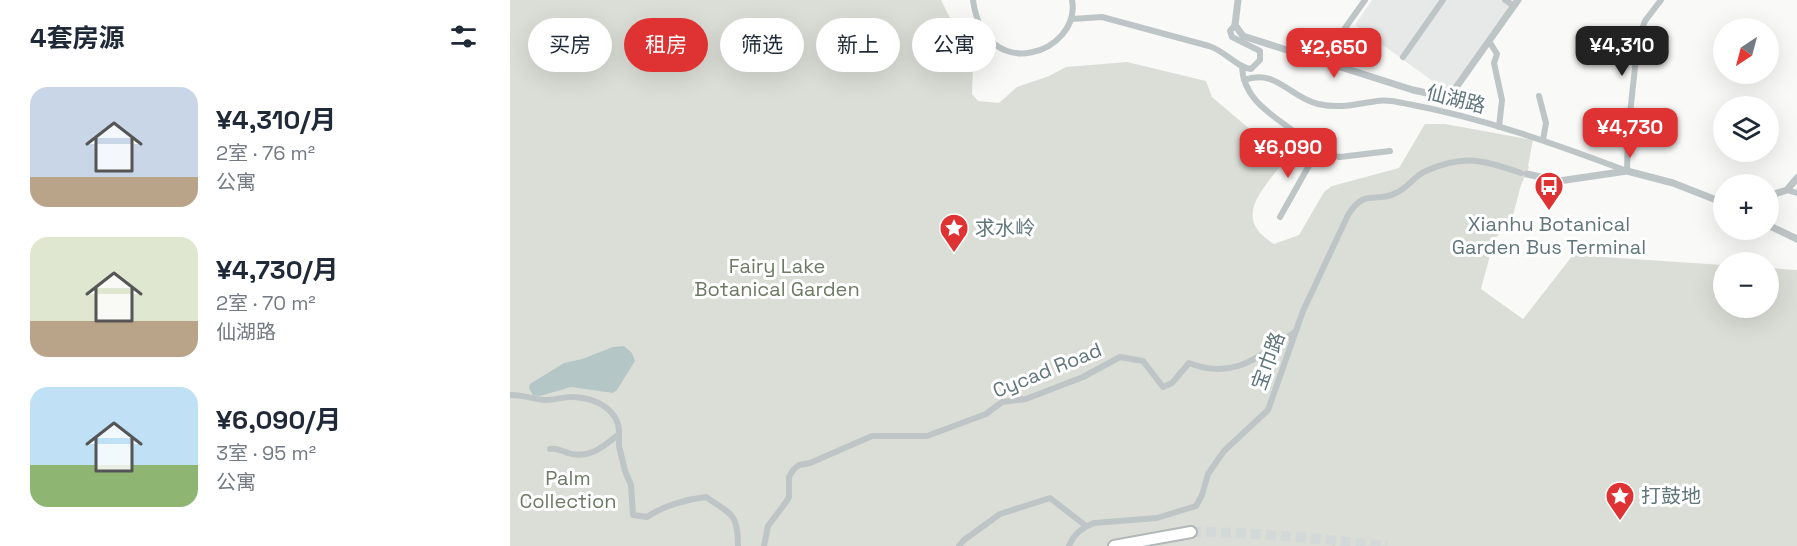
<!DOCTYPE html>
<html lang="zh">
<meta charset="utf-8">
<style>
body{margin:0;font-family:"Space Grotesk","Noto Sans SC",sans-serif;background:#f2f2f3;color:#1f2937;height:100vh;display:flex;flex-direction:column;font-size:22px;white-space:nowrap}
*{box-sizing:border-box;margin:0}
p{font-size:20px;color:#747a83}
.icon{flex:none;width:33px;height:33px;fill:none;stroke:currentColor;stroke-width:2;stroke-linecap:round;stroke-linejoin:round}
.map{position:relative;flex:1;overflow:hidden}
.details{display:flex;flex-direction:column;background:#fff;width:510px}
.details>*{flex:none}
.guide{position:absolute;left:18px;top:18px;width:570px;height:54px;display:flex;gap:12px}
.needle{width:39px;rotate:216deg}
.controls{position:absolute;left:1203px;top:18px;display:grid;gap:12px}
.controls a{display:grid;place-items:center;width:66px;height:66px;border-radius:50%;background:#fff;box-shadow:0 6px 24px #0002;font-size:30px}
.price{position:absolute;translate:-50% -51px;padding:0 14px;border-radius:12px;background:#df3232;color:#fff;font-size:20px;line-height:39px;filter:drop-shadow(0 2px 3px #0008)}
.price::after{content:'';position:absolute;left:50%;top:36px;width:18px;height:14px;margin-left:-9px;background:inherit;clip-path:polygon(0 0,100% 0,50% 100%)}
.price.current{background:#222;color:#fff}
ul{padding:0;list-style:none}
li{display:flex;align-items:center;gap:18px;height:150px;padding:0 30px}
li span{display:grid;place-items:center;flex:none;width:168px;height:120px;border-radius:18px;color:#555}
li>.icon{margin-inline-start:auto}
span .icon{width:72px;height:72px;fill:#fffc;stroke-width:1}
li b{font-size:26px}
h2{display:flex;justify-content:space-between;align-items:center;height:72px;padding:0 30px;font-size:26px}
.pill{padding:0 21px;border-radius:27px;background:#fff;box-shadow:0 6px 24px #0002;font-size:21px;line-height:54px}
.pill.current{background:#df3232;color:#fff}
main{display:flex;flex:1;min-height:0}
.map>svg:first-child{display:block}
.built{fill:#e7e9e8}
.green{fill:#dbded6}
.water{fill:#b5c6c7}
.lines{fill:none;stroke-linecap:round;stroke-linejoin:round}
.motorway-tunnel{stroke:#d3d8d8;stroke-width:10;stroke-dasharray:10 5;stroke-linecap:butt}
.motorway-casing{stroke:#b2b8ba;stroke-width:14}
.minor{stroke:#bec5c7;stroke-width:6}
.tertiary{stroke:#bec5c7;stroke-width:7}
.motorway{stroke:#fff;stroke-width:10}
.labels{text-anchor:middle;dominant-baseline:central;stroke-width:6;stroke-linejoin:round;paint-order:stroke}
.street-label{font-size:20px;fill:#60767b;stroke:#fff}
.poi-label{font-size:20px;fill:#60767b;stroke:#fff;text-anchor:start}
.park-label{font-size:20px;fill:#6d7a64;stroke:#fff}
</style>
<main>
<section class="details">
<h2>4套房源<svg class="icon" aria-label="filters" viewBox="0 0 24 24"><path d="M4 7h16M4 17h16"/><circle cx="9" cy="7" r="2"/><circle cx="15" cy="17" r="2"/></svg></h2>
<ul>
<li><span style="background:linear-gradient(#c9d6e8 75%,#b9a48a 0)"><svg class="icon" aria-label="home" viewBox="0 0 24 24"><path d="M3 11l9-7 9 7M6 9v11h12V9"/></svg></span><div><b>¥4,310/月</b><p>2室 · 76 m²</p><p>公寓</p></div></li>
<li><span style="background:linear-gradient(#dfe7d0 70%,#b9a48a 0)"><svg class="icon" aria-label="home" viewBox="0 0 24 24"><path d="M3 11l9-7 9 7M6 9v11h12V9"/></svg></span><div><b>¥4,730/月</b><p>2室 · 70 m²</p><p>仙湖路</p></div></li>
<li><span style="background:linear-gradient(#bfe0f5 65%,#8fb573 0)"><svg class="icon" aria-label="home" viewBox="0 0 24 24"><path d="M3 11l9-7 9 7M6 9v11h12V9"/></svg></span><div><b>¥6,090/月</b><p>3室 · 95 m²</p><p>公寓</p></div></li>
</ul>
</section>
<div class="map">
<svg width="1287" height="546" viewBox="0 0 1287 546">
<rect width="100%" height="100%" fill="#f9f9f7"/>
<polygon class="built" points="862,0 1004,0 938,92 845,25"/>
<path class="green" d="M0 0H431L463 65 462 94 468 101 489 103 507 87 539 76 556 67 617 62 696 81 702 97 775 159C754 190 720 217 764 244L789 235 814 192 822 186 889 168 915 124H935L1023 140 1018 166 1019 167 1011 185 1002 219 984 240 971 289 1013 319 1063 255 1213 265 1214 308H1258L1259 268 1287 270V546H0Z"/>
<polygon class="water" points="114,346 122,353 125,361 107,390 103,393 61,387 30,396 23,395 19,388 20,384 54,363 72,359 103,347"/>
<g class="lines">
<path class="motorway-tunnel" d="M681 532C746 532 811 539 877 546"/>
<g class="motorway-casing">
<polyline id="motorway" points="604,546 681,532"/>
</g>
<g class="minor">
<path d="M463 0C475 88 572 52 562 0"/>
<polyline points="995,0 1004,6"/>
<path d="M562 19 592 17 699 46C715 51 728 68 741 69L750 60V51L722 37 720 31 725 25"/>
<polyline points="979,41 987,54 984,63 992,100 989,127"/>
<polyline points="893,57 933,0"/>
<polyline points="811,62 855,0"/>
<path d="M732 67C734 111 784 122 806 153"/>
<path d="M734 80C766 68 779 97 808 104 831 109 845 104 867 101 876 99 889 102 898 104 973 118 1045 144 1117 171L1118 132 1128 40 1135 21 1151 0"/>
<polyline points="1029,96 1036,123 1033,140"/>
<polyline points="806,153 830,157 880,151"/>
<polyline points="1277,190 1287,193"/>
<polyline points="770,217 806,153"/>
<path d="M0 395C12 394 24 400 37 400 46 400 55 396 64 397 86 398 110 410 109 434 94 446 79 460 58 453 51 451 48 448 40 449"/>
<path d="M109 434V446L115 471 121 485 123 515 137 517C153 506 177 499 196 497 221 515 228 512 228 546"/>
<path d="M254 546 258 526 276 502 279 497V477L283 470 289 465 300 463 362 436H417L476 414 492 402 516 399 573 377 610 357 633 361 653 387 662 383 679 363C724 381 749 356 785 332"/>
<polyline points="449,546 454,540 490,514 540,498 576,526"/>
<path d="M559 546C563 535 573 527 584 523L647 518 686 506 692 495 698 474 714 451 758 410 793 311 838 215C856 187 864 204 886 193 898 188 905 175 916 171 954 154 974 160 1011 173"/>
</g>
<g class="tertiary">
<polyline points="728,0 725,25 733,36 903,90 931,96 939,96 942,93 1008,0"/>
<polyline points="1017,174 1049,181 1117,171 1163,183 1214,203"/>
<polyline points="1258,196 1277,190 1287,178"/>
<polyline points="1258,225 1287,239"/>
</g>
<use href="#motorway" class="motorway"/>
</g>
<defs>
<g id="bus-pin" transform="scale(1.5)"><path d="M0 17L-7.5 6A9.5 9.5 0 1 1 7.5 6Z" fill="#df3232" stroke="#fff"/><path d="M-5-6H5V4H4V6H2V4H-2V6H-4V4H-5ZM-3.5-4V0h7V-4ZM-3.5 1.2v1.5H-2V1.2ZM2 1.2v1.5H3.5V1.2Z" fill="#fff"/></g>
<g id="sight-pin" transform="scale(1.5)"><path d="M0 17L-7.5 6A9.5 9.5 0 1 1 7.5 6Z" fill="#df3232" stroke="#fff"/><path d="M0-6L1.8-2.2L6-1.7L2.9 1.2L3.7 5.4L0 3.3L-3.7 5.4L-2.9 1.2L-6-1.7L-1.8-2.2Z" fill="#fff"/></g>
</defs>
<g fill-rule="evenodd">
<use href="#bus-pin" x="1039" y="186"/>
<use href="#sight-pin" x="444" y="228"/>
<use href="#sight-pin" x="1110" y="496"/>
</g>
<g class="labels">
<g class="street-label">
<text transform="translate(946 99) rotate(14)">仙湖路</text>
<text transform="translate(758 361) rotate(-70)">宝巾路</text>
<text transform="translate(537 370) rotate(-22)">Cycad Road</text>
</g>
<g class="poi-label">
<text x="1039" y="224" text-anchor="middle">Xianhu Botanical<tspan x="1039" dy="23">Garden Bus Terminal</tspan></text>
<text x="465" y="228">求水岭</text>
<text x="1131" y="496">打鼓地</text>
</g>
<g class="park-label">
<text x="267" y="266">Fairy Lake<tspan x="267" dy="23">Botanical Garden</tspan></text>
<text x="58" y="478">Palm<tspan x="58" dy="23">Collection</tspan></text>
</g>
</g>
</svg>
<div class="controls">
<a><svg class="needle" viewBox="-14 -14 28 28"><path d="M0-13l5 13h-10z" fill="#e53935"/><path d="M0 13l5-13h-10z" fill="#747a83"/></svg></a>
<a><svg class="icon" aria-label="layers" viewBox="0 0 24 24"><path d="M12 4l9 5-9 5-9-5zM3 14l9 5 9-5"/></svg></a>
<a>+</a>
<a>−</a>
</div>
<b class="price current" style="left:1112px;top:77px">¥4,310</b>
<b class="price" style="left:824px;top:79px">¥2,650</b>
<b class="price" style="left:1120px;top:159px">¥4,730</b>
<b class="price" style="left:778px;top:179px">¥6,090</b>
<div class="guide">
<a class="pill">买房</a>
<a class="pill current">租房</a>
<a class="pill">筛选</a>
<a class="pill">新上</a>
<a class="pill">公寓</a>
</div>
</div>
</main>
